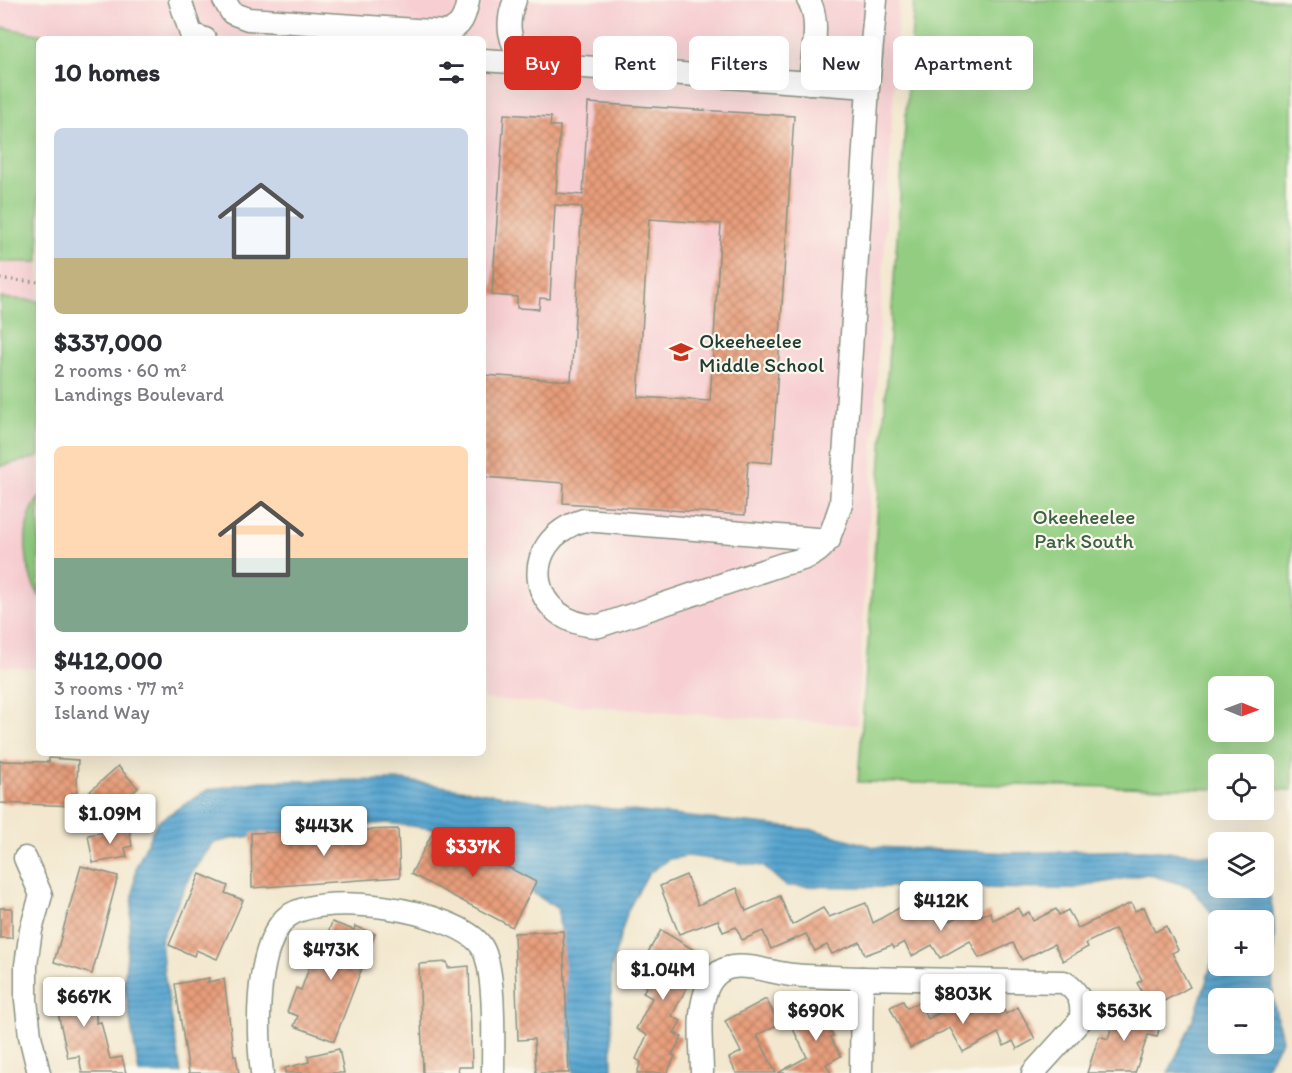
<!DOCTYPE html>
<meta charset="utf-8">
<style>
body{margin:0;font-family:Itim,sans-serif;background:#f7f7f7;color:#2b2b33;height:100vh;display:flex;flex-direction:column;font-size:22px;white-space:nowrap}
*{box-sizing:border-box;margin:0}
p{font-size:20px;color:#7c7c81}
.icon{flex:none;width:33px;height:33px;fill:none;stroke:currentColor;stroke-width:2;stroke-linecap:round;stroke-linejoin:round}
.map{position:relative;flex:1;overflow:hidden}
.details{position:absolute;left:36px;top:36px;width:450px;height:720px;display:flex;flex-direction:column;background:#fff;border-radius:9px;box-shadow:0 6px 24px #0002}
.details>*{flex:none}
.top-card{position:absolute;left:504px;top:36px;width:570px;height:54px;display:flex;gap:12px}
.needle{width:39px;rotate:91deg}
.tools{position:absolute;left:1208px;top:676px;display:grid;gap:12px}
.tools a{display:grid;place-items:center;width:66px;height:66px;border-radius:9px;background:#fff;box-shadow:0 6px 24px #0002;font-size:30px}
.price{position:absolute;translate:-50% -51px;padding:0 14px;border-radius:6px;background:#fff;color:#222;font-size:20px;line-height:39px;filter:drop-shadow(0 2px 3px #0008)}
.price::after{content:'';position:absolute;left:50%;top:36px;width:18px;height:14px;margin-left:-9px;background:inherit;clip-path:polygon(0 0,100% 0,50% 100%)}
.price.current{background:#d93025;color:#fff}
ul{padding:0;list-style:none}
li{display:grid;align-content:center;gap:12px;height:318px;padding:0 18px}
li span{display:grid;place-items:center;height:186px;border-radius:9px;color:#555}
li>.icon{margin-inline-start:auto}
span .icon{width:108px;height:108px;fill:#fffc;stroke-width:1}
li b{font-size:26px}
h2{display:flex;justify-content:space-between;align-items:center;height:72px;padding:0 18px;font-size:26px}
.pill{padding:0 21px;border-radius:9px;background:#fff;box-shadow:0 6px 24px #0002;font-size:21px;line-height:54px}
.pill.current{background:#d93025;color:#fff}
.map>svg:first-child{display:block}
.built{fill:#f7cfd3}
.park{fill:#92cd81;stroke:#58855a;stroke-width:1.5;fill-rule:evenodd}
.water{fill:url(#water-rules);stroke:#3b7082;stroke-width:1.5;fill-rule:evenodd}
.building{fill:url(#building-cross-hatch);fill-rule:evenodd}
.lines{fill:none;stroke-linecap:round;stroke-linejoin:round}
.minor-casing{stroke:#899282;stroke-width:25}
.path{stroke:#899282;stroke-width:3;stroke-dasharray:1.5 4.5;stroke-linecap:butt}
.minor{stroke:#fff;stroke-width:22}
.labels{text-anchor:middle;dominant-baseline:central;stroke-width:4.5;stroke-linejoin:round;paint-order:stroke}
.poi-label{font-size:21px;fill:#1f3d34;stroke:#fbf7ec;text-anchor:start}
.park-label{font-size:21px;fill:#3c6147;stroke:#fbf7ec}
</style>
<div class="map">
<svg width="1292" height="1073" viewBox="0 0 1292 1073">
<defs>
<pattern id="water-rules" width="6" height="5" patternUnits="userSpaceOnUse" patternTransform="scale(1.5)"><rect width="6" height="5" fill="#57a4d0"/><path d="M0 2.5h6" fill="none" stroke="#4787aa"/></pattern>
<pattern id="building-cross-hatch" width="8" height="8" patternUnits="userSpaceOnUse" patternTransform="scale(1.5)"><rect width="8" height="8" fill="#e89d7a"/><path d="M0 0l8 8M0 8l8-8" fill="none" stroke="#bb8165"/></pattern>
</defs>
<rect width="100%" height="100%" fill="#fbf7ec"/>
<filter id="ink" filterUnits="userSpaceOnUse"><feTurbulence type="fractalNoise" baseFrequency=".0167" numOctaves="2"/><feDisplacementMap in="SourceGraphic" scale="12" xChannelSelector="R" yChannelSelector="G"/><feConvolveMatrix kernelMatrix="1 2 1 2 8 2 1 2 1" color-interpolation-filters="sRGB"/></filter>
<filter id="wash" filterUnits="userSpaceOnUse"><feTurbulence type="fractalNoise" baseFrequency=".008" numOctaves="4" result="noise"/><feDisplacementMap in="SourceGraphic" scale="24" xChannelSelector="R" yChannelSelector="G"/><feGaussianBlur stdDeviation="1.35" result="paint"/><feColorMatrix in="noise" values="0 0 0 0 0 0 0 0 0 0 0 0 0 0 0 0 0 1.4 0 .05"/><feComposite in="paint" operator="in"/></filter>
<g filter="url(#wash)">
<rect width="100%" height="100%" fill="#f3e8cf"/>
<polygon class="built" points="0,0 899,0 857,725 483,699 483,39 39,39 39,669 0,666"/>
<g class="park">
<path d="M914 0H1292V790L1263 789V765H1218V789L858 782ZM1218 687H1263V732H1218Z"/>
<polygon points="0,27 65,39 39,39 39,262 0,262"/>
<polygon points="0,298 39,301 39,457 0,466"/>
<path d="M39 498V596C24 570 19 524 39 498Z"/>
</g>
<path class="water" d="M403 780 536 801 815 830 874 847 1014 853 1145 850 1218 856V888H1263V879C1282 916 1270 954 1273 994 1274 1009 1279 1025 1282 1040L1262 1073H1168C1192 1025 1214 975 1218 921L1191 887 1147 874 1070 889 786 886 763 866 688 856 669 859 648 874 628 910 611 968 612 1073H573L558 909 436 829 387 823 235 838 213 843 191 874 161 939 164 973 181 1073H139L124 983 136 867 157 822 207 790 261 781ZM1218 921H1263V966H1218ZM1218 999H1263V1044H1218Z"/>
<g id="blocks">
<g class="building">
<path d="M588 103 794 116 772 463 748 461 745 515 563 503 564 483 483 477V375L571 381 582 207 555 205 550 299 540 298 539 309 517 308V297L492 295 504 114 551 117 550 126H560L556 193 583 195ZM649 219 721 224 710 401 638 397Z"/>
<polygon points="49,758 78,760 76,806 0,803 0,761 49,762"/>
<polygon points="118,766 138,788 107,817 87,794"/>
<polygon points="129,828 132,846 125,848 127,857 93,863 88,835"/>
<polygon points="435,828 536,882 512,927 411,874"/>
<polygon points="398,829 400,877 252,888 251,833"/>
<polygon points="81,866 118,876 92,974 54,962"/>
<polygon points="200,874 228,886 225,893 243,900 217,959 196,950 194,956 169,945"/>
<polygon points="686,875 698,905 737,888 746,911 780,896 792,925 823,908 829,917 866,903 873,923 904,905 912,920 941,904 950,921 977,908 980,916 990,912 993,920 1018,908 1022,916 1029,912 1033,921 1056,909 1059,915 1068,910 1078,928 1131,903 1135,911 1144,907 1155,932 1166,926 1178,950 1172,953 1190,987 1151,1008 1137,983 1142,980 1115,929 1086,943 1088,947 1063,961 1054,944 1022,960 1013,943 979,958 970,941 940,958 932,945 912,956 904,942 894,948 892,945 865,955 860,942 832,954 827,945 815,951 806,934 771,949 763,931 742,940 736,927 723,932 718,920 679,934 660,886"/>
<rect x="0" y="908" width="12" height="30"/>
<polygon points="332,922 354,930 355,926 375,934 334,1041 294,1026 298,1016 287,1012 296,988 301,990 314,954 319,957"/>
<polygon points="661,930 699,953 683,982 688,985 672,1016 681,1021 674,1033 682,1037 672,1055 675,1056 667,1073 637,1073 641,1062 636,1059 647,1035 636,1029 652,998 643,993 647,985 638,980 651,956 647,954"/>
<polygon points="563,931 569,1073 536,1073 534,1039 518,1040 514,933"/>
<polygon points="447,962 448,968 469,966 472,1067 458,1067 459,1073 423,1073 419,964"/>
<polygon points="209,978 208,982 224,979 234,1056 236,1056 239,1073 189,1073 175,984"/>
<polygon points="52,983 96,983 96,1023 101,1022 110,1059 122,1057 126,1073 82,1073 79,1056 68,1058 58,1013 53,1013"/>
<polygon points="766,999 779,1024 757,1035 776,1073 736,1073 729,1058 741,1052 725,1021"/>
<polygon points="965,999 974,1014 999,1001 1006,1014 1018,1007 1035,1039 1017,1049 1013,1041 1004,1046 998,1033 963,1052 950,1028 910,1048 890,1007 903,1001 907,1008 919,1002 928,1019"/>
<polygon points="833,1002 841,1017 827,1024 833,1036 830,1037 841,1056 826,1064 831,1073 778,1073 807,1057 791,1025"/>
<polygon points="1118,1006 1162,1018 1157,1037 1148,1035 1135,1073 1087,1073 1099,1036 1108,1039"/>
<polygon points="339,1049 344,1073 285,1073 285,1068 309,1062 308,1056"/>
</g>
</g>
</g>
<g filter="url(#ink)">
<use href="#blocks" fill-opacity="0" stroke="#899282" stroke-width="1.5"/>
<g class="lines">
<g class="minor-casing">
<g id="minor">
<polyline points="180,0 191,34 205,39"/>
<path d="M224 0 232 13 248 19 446 32C462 27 465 16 468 0"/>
<path d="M515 0C505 24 509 42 524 63"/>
<path d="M808 0C822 18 811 61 810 83"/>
<polyline points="483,60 868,87"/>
<path d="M829 540 584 520C515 541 528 625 599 626L783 564C827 555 827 545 841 504L868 87 876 0"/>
<polyline points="25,858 41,895 31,930 26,965 26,1000 30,1036 39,1073"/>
<path d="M262 1073C257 1031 255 957 282 922 310 886 460 910 482 947 496 970 493 1043 493 1073"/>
<path d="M702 1073C702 1049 697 1018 705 994 719 949 761 972 792 975 815 977 838 977 862 978"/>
<path d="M861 1073 862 978 1064 982C1079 992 1084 1003 1080 1021L1033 1073"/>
</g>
</g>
<polyline class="path" points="0,279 39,282"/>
<use href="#minor" class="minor"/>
</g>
</g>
<defs>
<g id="school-bare" transform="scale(1.8)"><path d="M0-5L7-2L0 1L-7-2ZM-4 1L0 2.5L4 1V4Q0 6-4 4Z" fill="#c8321e" stroke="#fbf7ec" stroke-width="2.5" paint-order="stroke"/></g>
</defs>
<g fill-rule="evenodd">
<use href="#school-bare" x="681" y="352"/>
</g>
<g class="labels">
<g class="poi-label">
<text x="699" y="340">Okeeheelee<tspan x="699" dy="24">Middle School</tspan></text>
</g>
<g class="park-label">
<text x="1084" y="516">Okeeheelee<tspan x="1084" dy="24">Park South</tspan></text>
</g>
</g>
</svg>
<div class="tools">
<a><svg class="needle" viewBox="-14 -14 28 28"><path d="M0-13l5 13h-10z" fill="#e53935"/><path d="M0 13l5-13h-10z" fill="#7c7c81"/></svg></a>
<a><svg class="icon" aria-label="locate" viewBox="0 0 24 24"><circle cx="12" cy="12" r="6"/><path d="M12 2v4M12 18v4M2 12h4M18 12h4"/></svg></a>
<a><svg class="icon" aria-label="layers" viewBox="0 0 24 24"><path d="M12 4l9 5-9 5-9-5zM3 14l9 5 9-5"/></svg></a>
<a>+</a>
<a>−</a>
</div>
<b class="price" style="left:110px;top:845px">$1.09M</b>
<b class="price" style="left:324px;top:857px">$443K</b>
<b class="price current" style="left:473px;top:878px">$337K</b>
<b class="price" style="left:941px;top:932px">$412K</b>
<b class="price" style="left:331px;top:981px">$473K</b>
<b class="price" style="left:663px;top:1001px">$1.04M</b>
<b class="price" style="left:963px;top:1025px">$803K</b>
<b class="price" style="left:84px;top:1028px">$667K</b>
<b class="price" style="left:816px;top:1042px">$690K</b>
<b class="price" style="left:1124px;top:1042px">$563K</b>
<div class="top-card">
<a class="pill current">Buy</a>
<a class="pill">Rent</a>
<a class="pill">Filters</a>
<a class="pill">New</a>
<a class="pill">Apartment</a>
</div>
<section class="details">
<h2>10 homes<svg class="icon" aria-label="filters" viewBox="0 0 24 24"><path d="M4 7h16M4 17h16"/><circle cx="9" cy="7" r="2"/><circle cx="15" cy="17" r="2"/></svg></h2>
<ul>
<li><span style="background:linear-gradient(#c9d6e8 70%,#c2b280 0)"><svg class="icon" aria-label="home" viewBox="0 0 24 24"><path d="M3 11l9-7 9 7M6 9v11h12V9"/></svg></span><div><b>$337,000</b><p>2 rooms · 60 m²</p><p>Landings Boulevard</p></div></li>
<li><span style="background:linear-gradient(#ffd9b3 60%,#7fa58c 0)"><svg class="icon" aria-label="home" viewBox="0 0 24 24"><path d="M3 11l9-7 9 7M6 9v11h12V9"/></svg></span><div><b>$412,000</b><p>3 rooms · 77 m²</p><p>Island Way</p></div></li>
</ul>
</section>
</div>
